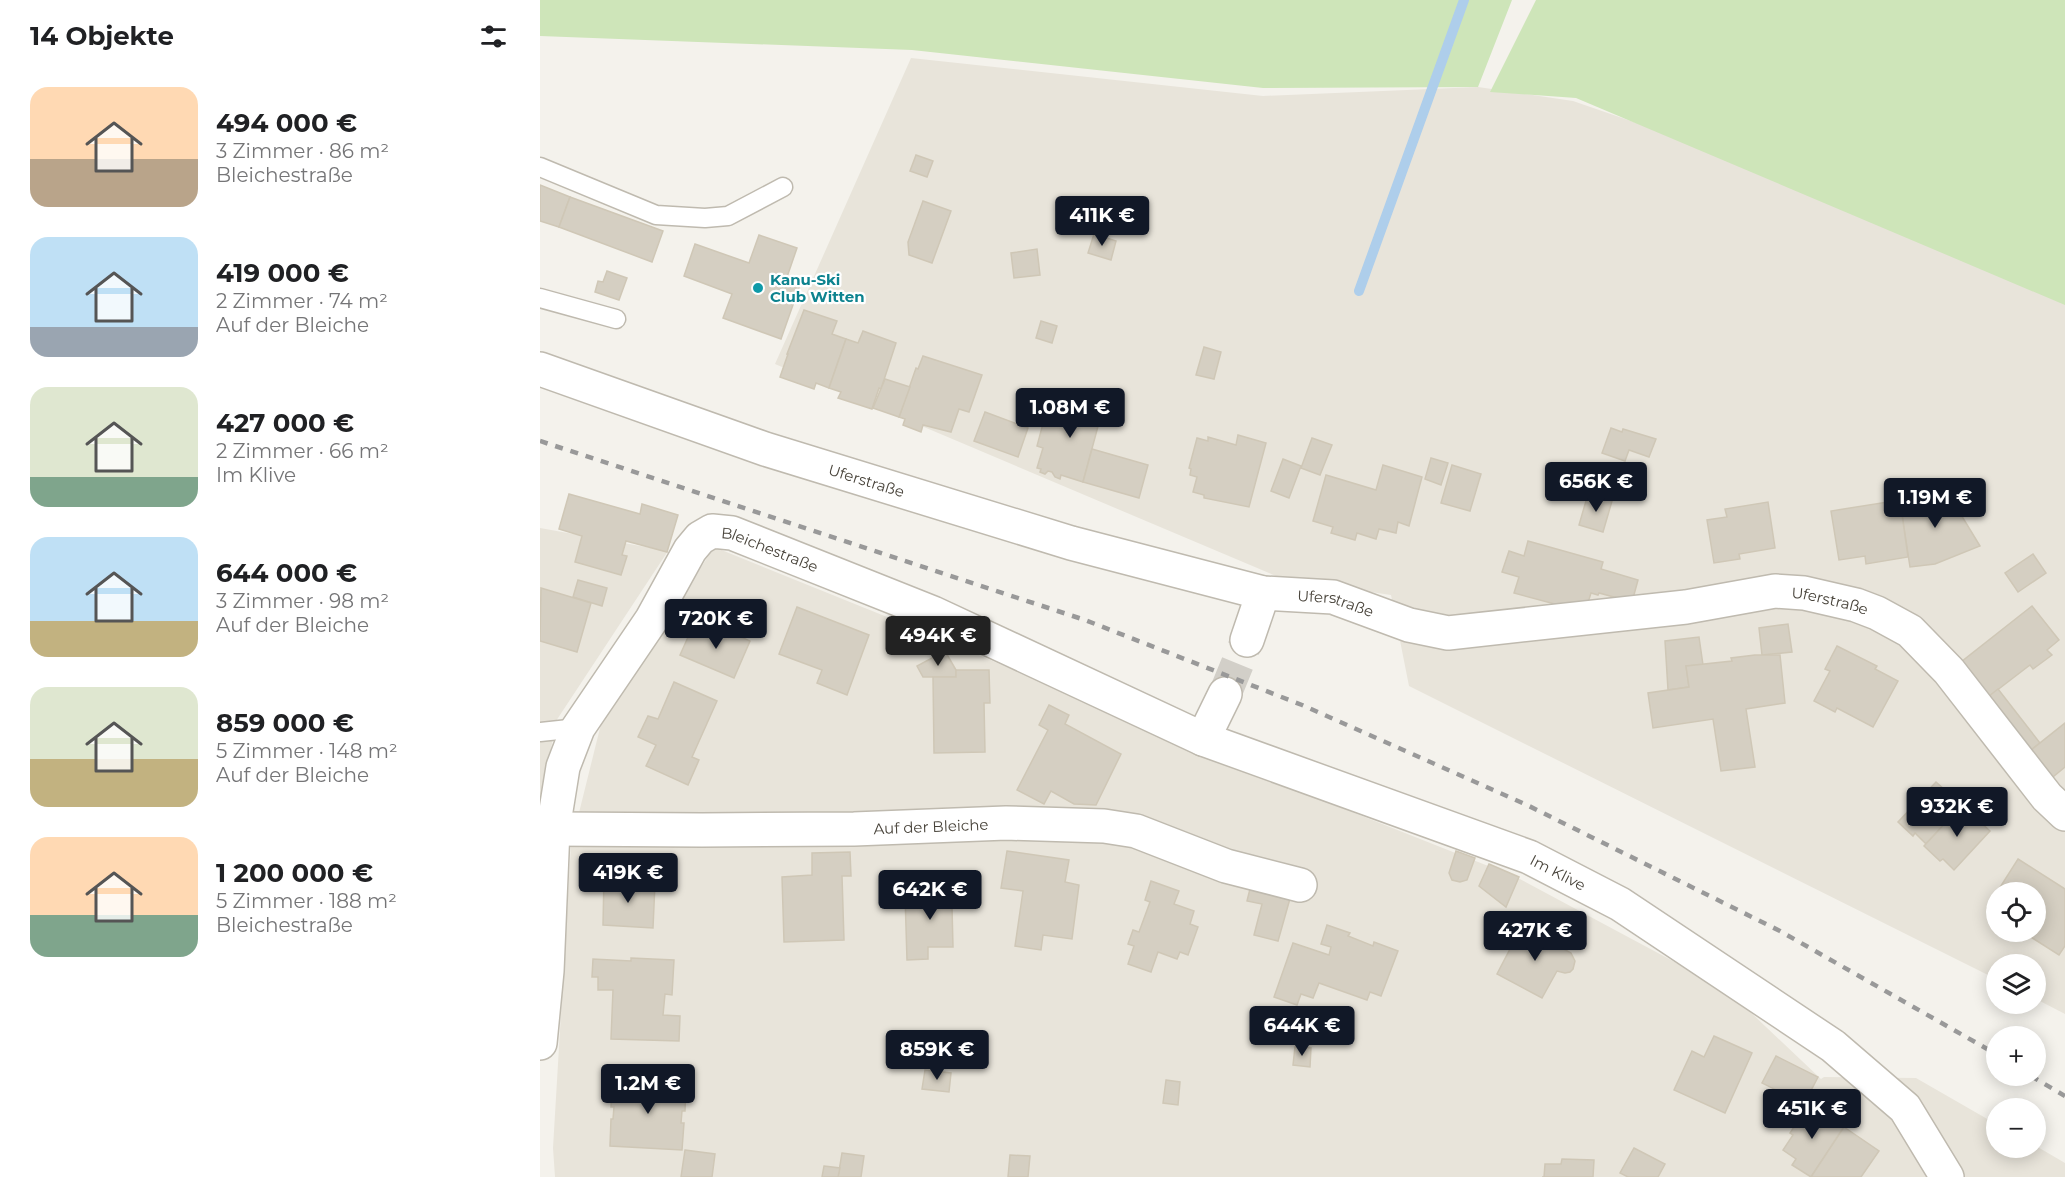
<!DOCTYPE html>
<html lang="de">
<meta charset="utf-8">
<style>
body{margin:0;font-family:Montserrat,sans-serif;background:#f6f6f6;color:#202124;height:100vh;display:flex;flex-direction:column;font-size:22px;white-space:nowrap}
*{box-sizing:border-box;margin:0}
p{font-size:20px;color:#757577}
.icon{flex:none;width:33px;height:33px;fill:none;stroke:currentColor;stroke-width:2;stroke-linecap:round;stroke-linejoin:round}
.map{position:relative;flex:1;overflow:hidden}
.details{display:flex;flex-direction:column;background:#fff;width:540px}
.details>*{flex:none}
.controls{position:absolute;left:1446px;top:882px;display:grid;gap:12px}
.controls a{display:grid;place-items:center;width:60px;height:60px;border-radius:50%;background:#fff;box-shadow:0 3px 15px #0003;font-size:30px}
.price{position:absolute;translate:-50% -51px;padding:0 14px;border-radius:6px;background:#111827;color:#fff;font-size:20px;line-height:39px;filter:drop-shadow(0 2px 3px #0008)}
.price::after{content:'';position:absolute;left:50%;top:36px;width:18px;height:14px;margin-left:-9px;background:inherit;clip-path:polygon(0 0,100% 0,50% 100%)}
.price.current{background:#222;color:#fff}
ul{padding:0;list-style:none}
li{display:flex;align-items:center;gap:18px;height:150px;padding:0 30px}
li span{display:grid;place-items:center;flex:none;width:168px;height:120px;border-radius:18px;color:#555}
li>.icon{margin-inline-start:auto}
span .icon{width:72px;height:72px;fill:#fffc;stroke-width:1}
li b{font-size:26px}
h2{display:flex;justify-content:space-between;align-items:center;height:72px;padding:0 30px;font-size:26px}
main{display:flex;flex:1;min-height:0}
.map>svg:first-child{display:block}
.residential{fill:#e8e4da;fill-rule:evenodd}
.green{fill:#cee5b9}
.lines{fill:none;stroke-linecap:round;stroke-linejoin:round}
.stream{stroke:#aeceeb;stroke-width:10}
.building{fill:#d5cfc2;stroke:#cfc7b6;stroke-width:1.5}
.minor-tunnel{stroke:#d2cfc8;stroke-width:33;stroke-dasharray:33 16;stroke-linecap:butt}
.service-casing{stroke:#bfbaaf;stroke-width:21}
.minor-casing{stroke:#bfbaaf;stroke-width:36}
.service{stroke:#fff;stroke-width:18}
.minor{stroke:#fff;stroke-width:33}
.rail{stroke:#999;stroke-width:4.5;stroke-dasharray:8 8;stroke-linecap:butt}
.culture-dot{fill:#0f9aa8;stroke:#fff;stroke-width:2}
.labels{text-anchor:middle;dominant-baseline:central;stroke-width:4.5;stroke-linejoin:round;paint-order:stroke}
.culture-label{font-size:15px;font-weight:bold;fill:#0d838f;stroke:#fff;text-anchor:start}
.street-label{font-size:15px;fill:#48433a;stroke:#fff}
</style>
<main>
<section class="details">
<h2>14 Objekte<svg class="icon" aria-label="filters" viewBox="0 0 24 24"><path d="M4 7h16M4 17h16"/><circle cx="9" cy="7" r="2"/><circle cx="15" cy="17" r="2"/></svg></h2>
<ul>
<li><span style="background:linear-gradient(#ffd9b3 60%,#b9a48a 0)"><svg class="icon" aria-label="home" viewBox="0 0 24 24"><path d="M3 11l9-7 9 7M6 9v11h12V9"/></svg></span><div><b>494 000 €</b><p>3 Zimmer · 86 m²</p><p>Bleichestraße</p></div></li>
<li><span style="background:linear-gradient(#bfe0f5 75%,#9aa5b1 0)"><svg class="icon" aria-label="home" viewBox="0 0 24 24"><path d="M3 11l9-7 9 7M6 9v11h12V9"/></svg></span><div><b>419 000 €</b><p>2 Zimmer · 74 m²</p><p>Auf der Bleiche</p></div></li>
<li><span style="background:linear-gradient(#dfe7d0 75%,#7fa58c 0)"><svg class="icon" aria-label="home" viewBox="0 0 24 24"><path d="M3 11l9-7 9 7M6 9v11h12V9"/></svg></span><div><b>427 000 €</b><p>2 Zimmer · 66 m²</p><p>Im Klive</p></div></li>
<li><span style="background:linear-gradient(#bfe0f5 70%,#c2b280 0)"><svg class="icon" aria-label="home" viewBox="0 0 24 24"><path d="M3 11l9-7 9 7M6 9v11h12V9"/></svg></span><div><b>644 000 €</b><p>3 Zimmer · 98 m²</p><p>Auf der Bleiche</p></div></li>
<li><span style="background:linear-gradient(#dfe7d0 60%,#c2b280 0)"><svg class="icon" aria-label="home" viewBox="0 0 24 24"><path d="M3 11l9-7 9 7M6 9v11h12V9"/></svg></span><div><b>859 000 €</b><p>5 Zimmer · 148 m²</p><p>Auf der Bleiche</p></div></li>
<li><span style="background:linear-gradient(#ffd9b3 65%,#7fa58c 0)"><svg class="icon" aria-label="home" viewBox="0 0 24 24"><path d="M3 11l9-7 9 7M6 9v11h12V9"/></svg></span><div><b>1 200 000 €</b><p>5 Zimmer · 188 m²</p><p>Bleichestraße</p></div></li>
</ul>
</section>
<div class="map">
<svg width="1525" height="1177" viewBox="0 0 1525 1177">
<rect width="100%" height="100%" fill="#f4f2ec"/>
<g class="residential">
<path d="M371 58 723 96 938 87 1033 101 1314 198 1525 299V1014L1496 999V964H1456V979L869 686 851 595 743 579 235 364ZM1456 892H1496V932H1456Z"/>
<polygon points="0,528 128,551 16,721 0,810"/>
<polygon points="174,547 409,642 676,758 976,877 1187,990 1281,1079 1284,1077 1376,1078 1456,1124 1456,1148 1496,1148 1496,1146 1525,1163 1525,1177 15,1177 13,1148 31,845 61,724"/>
</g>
<g class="green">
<polygon points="0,0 972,0 938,87 723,88 372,50 0,36"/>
<polygon points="996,0 1525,0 1525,305 1036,98 950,92"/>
</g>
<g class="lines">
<polyline class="stream" points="819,291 924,0"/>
</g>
<g class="building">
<polygon points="376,155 393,161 387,177 370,171"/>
<polygon points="0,185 30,197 19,227 0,221"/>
<polygon points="30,197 123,231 112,262 19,227"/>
<polygon points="383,201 411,211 392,263 369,255 368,242"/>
<polygon points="554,234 576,241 571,260 548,253"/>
<polygon points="219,235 257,248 247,277 261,282 241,339 183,318 192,294 144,276 155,244 209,263"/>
<polygon points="497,249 500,275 474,278 471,253"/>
<polygon points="67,271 87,278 79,300 55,292 58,281 63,282"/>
<polygon points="264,310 297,321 292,334 306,339 289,388 276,383 274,389 240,377 248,354 247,354"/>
<polygon points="501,321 517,326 512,343 496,338"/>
<polygon points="323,331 356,343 341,389 339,388 332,409 298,398 301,392 289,388 306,339 318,343"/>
<polygon points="664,347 681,352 674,379 656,375"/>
<polygon points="383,356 442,375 429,412 419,409 411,432 383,425 381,432 363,425 365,419 359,417 376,368 378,369"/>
<polygon points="345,379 370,387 359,417 333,408"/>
<polygon points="536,396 564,404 543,482 521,475 520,479 515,477 512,472 508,471 505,474 500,472 501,469 497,468 503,448 497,446 505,416 512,417 514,408 531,413"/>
<polygon points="445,412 488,428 478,457 434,441"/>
<polygon points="1071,428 1082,432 1083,429 1116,439 1109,457 1089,450 1085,461 1062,453"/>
<polygon points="698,435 726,443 709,507 664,498 664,495 653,492 657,477 650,475 651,469 649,468 657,438 668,441 668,437 696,445"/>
<polygon points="772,438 792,445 780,475 761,468"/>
<polygon points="552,449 608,465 599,498 543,482"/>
<polygon points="891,458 908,463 901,485 885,479"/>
<polygon points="743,459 761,466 749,498 731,491"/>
<polygon points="843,465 882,477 869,526 858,522 856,533 839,529 836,539 817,533 815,540 791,533 793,527 773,521 786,475 836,490"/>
<polygon points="912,465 941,474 930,511 901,503"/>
<polygon points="1406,490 1440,546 1395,564 1370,567 1360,502 1369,500 1367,496"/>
<polygon points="29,494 100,514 102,504 138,515 127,552 86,541 82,555 87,556 81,575 35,562 42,536 19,529"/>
<polygon points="1048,494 1072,501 1063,532 1039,525"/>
<polygon points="1360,500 1368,557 1326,564 1325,556 1299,560 1291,511"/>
<polygon points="1228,502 1235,548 1199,554 1200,559 1174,563 1167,520 1187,517 1185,509"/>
<polygon points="988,541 1063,562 1061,569 1098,580 1092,602 1059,593 1058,595 1051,593 1047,606 1037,610 974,593 979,577 962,572 969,551 984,556"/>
<polygon points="1493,554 1506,573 1478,592 1465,573"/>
<polygon points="38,580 67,588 62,606 33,597"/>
<polygon points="1,588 51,603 37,652 0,641"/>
<polygon points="1492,606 1519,640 1507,650 1512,655 1493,669 1490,665 1443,701 1416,666"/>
<polygon points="257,607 329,635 307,695 277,683 282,670 239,654"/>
<polygon points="1248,624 1252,652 1222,655 1219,628"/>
<polygon points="153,626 180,638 184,629 210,641 194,678 140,655"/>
<polygon points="1159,637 1163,665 1146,666 1149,687 1128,690 1125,641"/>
<polygon points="1297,646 1337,666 1335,669 1358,681 1333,727 1297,708 1295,712 1274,701 1290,671 1285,669"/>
<polygon points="405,651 416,670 416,677 383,677 377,666"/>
<polygon points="1215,655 1240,655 1245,703 1206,709 1215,767 1181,771 1173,719 1113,728 1108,693 1149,687 1146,666 1192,661 1191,658"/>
<polygon points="416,670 449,670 450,703 444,703 445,752 394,753 393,677 416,677"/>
<polygon points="134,682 177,701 152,757 159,760 148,785 106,766 116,745 98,737 108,716 118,719"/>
<polygon points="1458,689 1500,743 1486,754 1443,701"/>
<polygon points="509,705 529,715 525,724 581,754 556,805 534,804 511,791 504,804 477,790 508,730 499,725"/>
<polygon points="1525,723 1525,767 1508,781 1486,754"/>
<polygon points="1396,782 1422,805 1386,844 1375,833 1373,836 1358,822"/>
<polygon points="1422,805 1450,831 1414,870 1403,859 1400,861 1384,846"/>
<polygon points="467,851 529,860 525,882 539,885 532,939 503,935 501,950 475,946 483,891 461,888"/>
<polygon points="916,851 935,858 927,880 920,882 912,880 909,873"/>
<polygon points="310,852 311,876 302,876 304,940 244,942 242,877 272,875 272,853"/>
<polygon points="1478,859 1525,889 1525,946 1519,955 1483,932 1496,932 1496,892 1457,892"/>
<polygon points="949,864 979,877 966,907 939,886"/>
<polygon points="64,877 79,877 79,882 115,883 113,928 63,925"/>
<polygon points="611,881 639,891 634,904 654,911 650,924 658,927 648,955 640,952 637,959 618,952 611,972 588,964 594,946 588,944 593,930 599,932 610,902 605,900"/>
<polygon points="711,885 751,895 738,941 714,935 722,904 707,901"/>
<polygon points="418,886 419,907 412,907 413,947 388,947 388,959 367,960 365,895 394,894 394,887"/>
<polygon points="1456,893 1456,915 1447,908"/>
<polygon points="787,925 810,933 808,936 833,946 834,942 858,951 841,996 830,992 827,1000 779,983 773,998 761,994 757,1005 734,997 753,943 789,955 791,947 781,944"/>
<polygon points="982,926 1031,953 1035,961 1033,969 1030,972 1025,973 1017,971 1002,998 957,974"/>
<polygon points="91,958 134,960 132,995 125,994 123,1015 140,1016 139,1041 71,1039 73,990 58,990 58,977 52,977 53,959 91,961"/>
<polygon points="1174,1036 1212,1053 1185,1113 1134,1090 1152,1051 1164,1057"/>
<polygon points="755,1047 771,1048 770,1067 753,1065"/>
<polygon points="1236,1056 1278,1077 1264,1104 1222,1083"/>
<polygon points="385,1070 411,1073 409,1092 382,1089"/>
<polygon points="72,1080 104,1081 104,1083 146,1083 145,1111 142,1111 141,1123 144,1123 142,1150 70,1146 71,1119 73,1119 74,1107 71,1107"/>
<polygon points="626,1080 640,1082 638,1105 623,1103"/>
<polygon points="1269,1104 1304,1127 1271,1177 1252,1165 1256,1159 1243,1150 1253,1135 1250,1133"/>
<polygon points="1304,1127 1339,1151 1321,1177 1271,1177"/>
<polygon points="1094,1148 1125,1164 1118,1177 1088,1177 1080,1173"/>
<polygon points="145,1150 175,1154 172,1177 141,1177"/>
<polygon points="302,1153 324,1156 321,1177 298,1177"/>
<polygon points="470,1155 490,1156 488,1177 468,1177"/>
<polygon points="1022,1159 1054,1160 1053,1177 1002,1177 1004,1177 1005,1164 1021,1164"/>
<polygon points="284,1166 300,1168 298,1177 282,1177"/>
</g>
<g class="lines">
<polyline class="minor-tunnel" points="685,694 707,640"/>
<g class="service-casing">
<g id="service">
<polyline points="0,167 116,215 165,218 188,216 243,187"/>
<polyline points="0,298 76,319"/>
<polyline points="0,732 38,728"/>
</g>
</g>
<g class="minor-casing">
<g id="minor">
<path id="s1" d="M0 369 225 449 531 543 723 593 793 597 869 625 908 633 1146 607 1235 591 1264 593 1316 605 1337 613 1370 631 1409 671 1507 797 1525 814"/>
<polyline points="707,640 723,593"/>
<polyline points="663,739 685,694"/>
<path id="s2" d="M13 829 162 830 314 829 466 823 564 826 596 831 686 866 760 885"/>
<path id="s3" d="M0 1043 7 971 13 829 23 767 38 728 112 619 150 550 160 538 172 531 192 533 393 613 663 739 989 857 1080 904 1293 1046 1365 1108 1407 1177"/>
</g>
</g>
<use href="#service" class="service"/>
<use href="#minor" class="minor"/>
<g class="rail">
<polyline points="0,441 545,620 762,705 987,805 1240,931 1456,1054"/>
<polyline points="1491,1076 1525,1096"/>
</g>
</g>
<circle class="culture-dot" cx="218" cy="288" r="6"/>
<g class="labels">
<g class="culture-label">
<text x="230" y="279">Kanu-Ski<tspan x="230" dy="17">Club Witten</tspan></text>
</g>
<g class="street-label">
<text stroke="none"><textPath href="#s1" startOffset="345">Uferstraße</textPath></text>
<text stroke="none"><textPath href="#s3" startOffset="620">Bleichestraße</textPath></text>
<text stroke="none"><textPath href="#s1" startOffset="1334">Uferstraße</textPath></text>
<text stroke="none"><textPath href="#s1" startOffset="831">Uferstraße</textPath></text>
<text stroke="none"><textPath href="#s2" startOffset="378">Auf der Bleiche</textPath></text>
<text stroke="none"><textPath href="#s3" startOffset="1473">Im Klive</textPath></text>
</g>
</g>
</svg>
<div class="controls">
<a><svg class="icon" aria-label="locate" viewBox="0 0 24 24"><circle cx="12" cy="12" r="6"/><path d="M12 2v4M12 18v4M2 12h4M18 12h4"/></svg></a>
<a><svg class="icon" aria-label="layers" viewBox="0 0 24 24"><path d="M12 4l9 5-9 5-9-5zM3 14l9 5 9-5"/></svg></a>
<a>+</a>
<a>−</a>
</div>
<b class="price" style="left:562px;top:247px">411K €</b>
<b class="price" style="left:530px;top:439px">1.08M €</b>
<b class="price" style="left:1056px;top:513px">656K €</b>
<b class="price" style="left:1395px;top:529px">1.19M €</b>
<b class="price" style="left:176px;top:650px">720K €</b>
<b class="price current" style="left:398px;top:667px">494K €</b>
<b class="price" style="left:1417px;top:838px">932K €</b>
<b class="price" style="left:88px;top:904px">419K €</b>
<b class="price" style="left:390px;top:921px">642K €</b>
<b class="price" style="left:995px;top:962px">427K €</b>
<b class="price" style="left:762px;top:1057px">644K €</b>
<b class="price" style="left:397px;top:1081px">859K €</b>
<b class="price" style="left:108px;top:1115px">1.2M €</b>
<b class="price" style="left:1272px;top:1140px">451K €</b>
</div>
</main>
